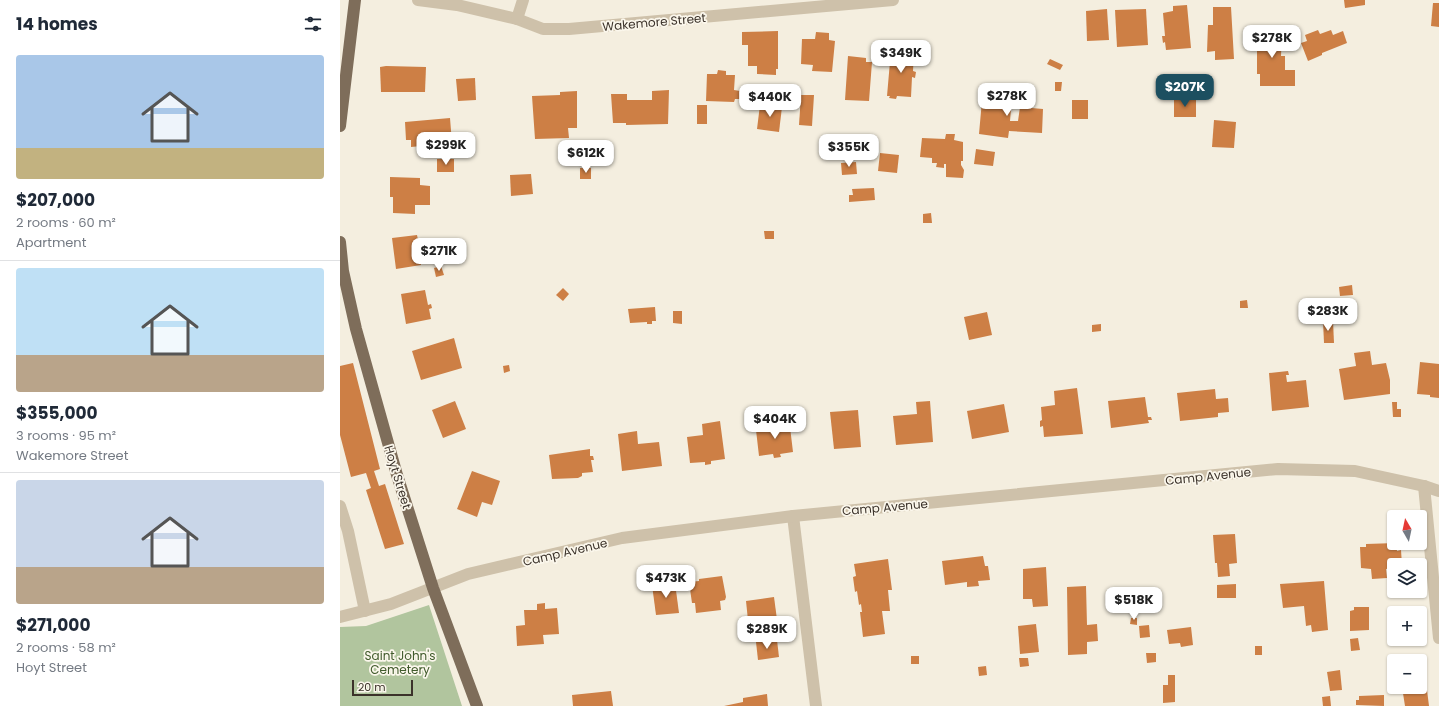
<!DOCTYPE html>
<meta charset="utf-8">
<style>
body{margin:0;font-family:Poppins,sans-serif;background:#f2f2f3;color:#1f2937;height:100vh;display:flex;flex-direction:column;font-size:15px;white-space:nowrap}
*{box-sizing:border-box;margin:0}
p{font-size:13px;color:#747a83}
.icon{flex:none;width:22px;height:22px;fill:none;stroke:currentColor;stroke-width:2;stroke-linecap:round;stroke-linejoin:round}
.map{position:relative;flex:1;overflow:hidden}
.sheet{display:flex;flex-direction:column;background:#fff;width:340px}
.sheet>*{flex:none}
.needle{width:26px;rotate:351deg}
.buttons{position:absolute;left:1047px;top:510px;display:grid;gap:8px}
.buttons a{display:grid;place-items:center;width:40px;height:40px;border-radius:4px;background:#fff;box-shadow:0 1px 3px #0004;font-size:20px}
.scale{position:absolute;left:12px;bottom:10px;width:61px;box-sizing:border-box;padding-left:4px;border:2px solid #3b322a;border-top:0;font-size:11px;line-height:14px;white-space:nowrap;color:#3b322a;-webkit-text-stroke:3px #fbf7ec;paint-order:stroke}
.price{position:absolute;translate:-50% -34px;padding:0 9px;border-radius:8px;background:#fff;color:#222;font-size:13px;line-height:26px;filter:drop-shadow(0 1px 2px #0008)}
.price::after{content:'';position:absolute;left:50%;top:24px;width:12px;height:9px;margin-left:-6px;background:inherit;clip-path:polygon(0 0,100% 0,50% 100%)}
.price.current{background:#1c4f60;color:#fff}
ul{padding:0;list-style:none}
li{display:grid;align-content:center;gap:8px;height:212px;padding:0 16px}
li+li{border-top:1px solid #e0e1e3}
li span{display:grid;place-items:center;height:124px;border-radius:4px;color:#555}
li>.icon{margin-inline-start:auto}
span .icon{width:72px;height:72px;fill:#fffc;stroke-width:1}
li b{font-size:17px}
h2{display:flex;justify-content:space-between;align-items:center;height:48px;padding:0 16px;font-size:17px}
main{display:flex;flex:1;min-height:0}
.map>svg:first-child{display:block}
.green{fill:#b1c59e}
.building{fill:#cd7f45}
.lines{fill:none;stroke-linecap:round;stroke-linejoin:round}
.minor{stroke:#cec1aa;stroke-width:12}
.major{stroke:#7e6d5a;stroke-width:12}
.labels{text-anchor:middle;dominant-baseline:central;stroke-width:3.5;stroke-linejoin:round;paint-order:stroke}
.street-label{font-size:12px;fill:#3b322a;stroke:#fbf7ec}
.park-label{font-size:12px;fill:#415b2c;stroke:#fbf7ec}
</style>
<main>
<section class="sheet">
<h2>14 homes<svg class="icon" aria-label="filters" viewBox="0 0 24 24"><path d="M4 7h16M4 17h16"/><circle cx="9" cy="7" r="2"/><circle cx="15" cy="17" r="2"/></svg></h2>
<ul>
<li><span style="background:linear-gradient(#a9c7e8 75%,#c2b280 0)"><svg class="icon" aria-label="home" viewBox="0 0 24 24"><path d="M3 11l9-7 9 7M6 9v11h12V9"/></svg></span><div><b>$207,000</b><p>2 rooms · 60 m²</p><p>Apartment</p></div></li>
<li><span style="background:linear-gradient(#bfe0f5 70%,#b9a48a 0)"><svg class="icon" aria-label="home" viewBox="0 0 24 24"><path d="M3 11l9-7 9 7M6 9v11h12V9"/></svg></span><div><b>$355,000</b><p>3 rooms · 95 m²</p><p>Wakemore Street</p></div></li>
<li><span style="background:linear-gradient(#c9d6e8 70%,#b9a48a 0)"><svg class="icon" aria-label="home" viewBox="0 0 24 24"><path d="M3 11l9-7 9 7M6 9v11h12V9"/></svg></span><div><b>$271,000</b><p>2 rooms · 58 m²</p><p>Hoyt Street</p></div></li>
</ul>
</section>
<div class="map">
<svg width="1099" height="706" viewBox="0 0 1099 706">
<rect width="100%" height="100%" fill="#f4eedf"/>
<polygon class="green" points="89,605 122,706 0,706 0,627 26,626"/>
<g class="building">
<polygon points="1004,0 1025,0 1025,5 1005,8"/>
<polygon points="1093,3 1099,3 1099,27 1091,26"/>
<polygon points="847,5 851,48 826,50 825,42 823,43 822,36 825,36 823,13 833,11 833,6"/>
<polygon points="873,7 891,7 894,59 875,60 875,51 867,52 868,25 873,25"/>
<polygon points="767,9 769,40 747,41 746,11"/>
<polygon points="806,9 808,45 777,47 775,10"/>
<polygon points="925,25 934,25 934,31 942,31 941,56 945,56 945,70 955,70 955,86 920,86 920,74 917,74 917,42 911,42 911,31 925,31"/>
<polygon points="978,30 980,34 991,30 993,35 1003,31 1007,43 982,53 982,55 968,61 961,43 967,41 965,35"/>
<polygon points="438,31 438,69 436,69 436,75 417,74 417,66 408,66 408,45 402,45 402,32"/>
<polygon points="476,32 489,33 489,40 495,41 492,72 472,71 473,65 461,64 462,39 475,39"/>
<polygon points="551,50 574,51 573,71 576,72 575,78 572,77 571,97 557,96 556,99 549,98 550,96 547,96"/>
<polygon points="508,56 526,58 526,62 532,62 529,101 505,100"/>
<polygon points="710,59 723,65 720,70 707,64"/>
<polygon points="46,66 86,67 85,92 41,92 40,67"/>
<polygon points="378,70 386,71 386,75 395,75 394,90 400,91 400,99 395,99 394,102 366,101 367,74 377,74"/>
<polygon points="135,78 136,100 118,101 116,79"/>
<polygon points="715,82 722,82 721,91 715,91"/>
<polygon points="643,89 656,91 655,96 672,97 670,121 678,121 680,107 703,109 702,133 669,131 668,138 639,134"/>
<polygon points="329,90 328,124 286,125 286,123 273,123 271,94 287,94 287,100 312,100 312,91"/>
<polygon points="237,91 237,128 228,128 229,138 195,139 192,96 220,95 220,92"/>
<polygon points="461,95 474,95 472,126 459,125"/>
<rect x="834" y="98" width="22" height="19"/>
<rect x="732" y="100" width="16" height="19"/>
<rect x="357" y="105" width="10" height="19"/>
<polygon points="420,105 442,107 439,132 417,129"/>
<polygon points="110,118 112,143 71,147 71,140 66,140 65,122"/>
<polygon points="874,120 896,122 894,148 872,147"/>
<polygon points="606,134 615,134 614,140 623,142 623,161 621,161 621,165 624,170 623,178 606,177 606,164 604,164 604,168 596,167 597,163 592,163 592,158 580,157 582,138 605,139"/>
<polygon points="636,149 655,152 653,166 634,164"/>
<polygon points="540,153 559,155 557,173 538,171"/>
<rect x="97" y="159" width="17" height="13"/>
<polygon points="516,162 517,174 502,175 501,163"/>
<rect x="240" y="168" width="11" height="11"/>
<polygon points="191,174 193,194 171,196 170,175"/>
<polygon points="50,177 80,178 80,185 90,186 90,205 75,205 75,214 53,213 53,197 50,197"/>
<polygon points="534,188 535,200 509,202 509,195 513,195 512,189"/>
<polygon points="591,213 592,223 583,223 583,214"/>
<polygon points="424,231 434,231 434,239 425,239"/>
<polygon points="77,235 81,254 79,254 81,265 56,269 52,238"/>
<polygon points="101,266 104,275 96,277 94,268"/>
<polygon points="1012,285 1013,295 1000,296 999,287"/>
<polygon points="223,288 229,294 223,301 216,295"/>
<polygon points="85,290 88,305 91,304 92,308 89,309 91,319 66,324 61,294"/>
<polygon points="907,300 908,308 900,308 900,301"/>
<polygon points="315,307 316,321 312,321 312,324 307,324 307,322 290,323 288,309"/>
<polygon points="333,311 342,311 342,324 333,323"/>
<polygon points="647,312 652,335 629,340 624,317"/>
<polygon points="983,321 993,321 994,343 984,343"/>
<polygon points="761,324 761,331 752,332 752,325"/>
<polygon points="114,338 122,368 81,380 72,351"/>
<polygon points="1030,351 1032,365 1046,363 1050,380 1050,394 1004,400 999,369 1016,366 1014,353"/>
<polygon points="1080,362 1099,364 1099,398 1090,397 1090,395 1077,394"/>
<polygon points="13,363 40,469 34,471 39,486 45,484 64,544 45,549 26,490 31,488 26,473 11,477 0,435 0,366"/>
<polygon points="169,365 170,371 164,373 163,366"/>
<polygon points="948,371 949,375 946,375 947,382 966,380 969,407 932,411 929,373"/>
<polygon points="737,388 743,434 704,437 703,426 700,427 700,421 702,420 701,407 715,405 714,391"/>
<polygon points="875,389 876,399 888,398 889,412 878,413 878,417 840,421 837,393"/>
<polygon points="805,397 808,417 811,417 812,420 808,420 809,423 771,428 768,401"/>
<polygon points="115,401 126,429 103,438 92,410"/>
<polygon points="590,401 593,442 556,445 553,416 577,414 576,402"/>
<polygon points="1052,402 1057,402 1057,409 1061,409 1061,417 1053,417"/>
<polygon points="664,404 669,432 632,439 627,411"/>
<polygon points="518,410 521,447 494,449 490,412"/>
<polygon points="444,420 445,428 450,427 453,452 440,454 441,457 434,458 433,454 419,456 416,430 433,429 432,421"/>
<polygon points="380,421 385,459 371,461 371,464 365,465 365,462 350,463 347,437 363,435 362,424"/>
<polygon points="297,431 298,444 319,442 322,466 282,471 278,434"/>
<polygon points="250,449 250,456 253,456 254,460 251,460 253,472 242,473 242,476 238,478 212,479 209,455"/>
<polygon points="132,471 160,481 152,505 142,502 137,517 117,509"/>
<polygon points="895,534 897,563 889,564 890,576 878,577 877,563 875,563 873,535"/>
<polygon points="1056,543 1057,551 1061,550 1062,565 1054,565 1054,568 1046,569 1047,578 1032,579 1031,569 1021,568 1020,547 1026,547 1026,544"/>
<polygon points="643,556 645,566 648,566 650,580 638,581 639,586 627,587 627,582 605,585 602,561"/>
<polygon points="548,559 552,590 548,590 550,611 542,611 545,634 523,637 520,612 522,612 521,604 519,605 517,591 515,592 513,577 516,576 514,564"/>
<polygon points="706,567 708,606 693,607 692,599 683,599 683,569"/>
<polygon points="382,576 386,597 385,600 380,601 381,610 356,613 355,603 352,603 349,582 359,581 359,579"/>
<polygon points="984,581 988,630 972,632 971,625 966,626 964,606 943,608 940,584"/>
<polygon points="335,583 339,613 316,615 312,585"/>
<polygon points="896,584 896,598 877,598 877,585"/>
<polygon points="746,586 747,625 757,624 758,641 747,642 747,654 728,655 727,587"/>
<polygon points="434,597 438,627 409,630 406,601"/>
<polygon points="205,603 205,609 217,608 219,634 203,635 204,644 177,646 176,626 185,625 184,610 197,610 197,604"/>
<polygon points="1014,607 1029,607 1029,630 1010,631 1010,611 1014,610"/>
<polygon points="791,618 797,618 797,625 790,624"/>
<polygon points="696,624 699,652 680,654 678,626"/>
<polygon points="809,625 810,637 800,638 799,626"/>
<polygon points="851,627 853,645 841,647 840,643 829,644 827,630"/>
<polygon points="1018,638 1020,650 1011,651 1010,639"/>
<polygon points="437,640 439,657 418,660 416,642"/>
<rect x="915" y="646" width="7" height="9"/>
<polygon points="806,653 816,653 816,662 807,663"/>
<rect x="571" y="656" width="8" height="8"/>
<polygon points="679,658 688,658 689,666 680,667"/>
<polygon points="646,666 647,675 639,676 638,667"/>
<polygon points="1000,670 1002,690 990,691 987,672"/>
<polygon points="828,675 835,675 835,702 823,703 823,685 828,685"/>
<polygon points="1086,682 1089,706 1065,706 1062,687 1080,687 1080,683"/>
<polygon points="271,691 273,706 233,706 232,695"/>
<polygon points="427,694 428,706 384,706 403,702 403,698"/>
<polygon points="1044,695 1044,706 1016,705 1016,700 1019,700 1019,696"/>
<polygon points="990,696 991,706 983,706 982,697"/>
</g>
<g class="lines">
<g class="minor">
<polyline points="78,0 117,5 177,19 203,29 229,29 553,0"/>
<polyline points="177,19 183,0"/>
<polyline points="1084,486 1099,638"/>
<polyline points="0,506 8,531 25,611"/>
<polyline points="453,516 476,706"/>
<polyline points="0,617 51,604 128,574 282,538 453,516 938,469 1015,471 1084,486 1099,491"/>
</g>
<g class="major">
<polyline points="0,126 15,0"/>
<polyline points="0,242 3,271 16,329 57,475 93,588 137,706"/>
</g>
</g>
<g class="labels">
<g class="street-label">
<text transform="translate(314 22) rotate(-5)">Wakemore Street</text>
<text transform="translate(868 476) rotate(-6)">Camp Avenue</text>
<text transform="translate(58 477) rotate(73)">Hoyt Street</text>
<text transform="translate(545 507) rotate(-5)">Camp Avenue</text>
<text transform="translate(225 552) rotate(-13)">Camp Avenue</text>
</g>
<g class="park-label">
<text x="60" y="655">Saint John's<tspan x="60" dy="14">Cemetery</tspan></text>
</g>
</g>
</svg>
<div class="buttons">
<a><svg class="needle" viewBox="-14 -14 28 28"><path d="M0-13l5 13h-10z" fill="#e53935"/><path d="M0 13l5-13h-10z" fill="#747a83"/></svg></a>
<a><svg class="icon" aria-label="layers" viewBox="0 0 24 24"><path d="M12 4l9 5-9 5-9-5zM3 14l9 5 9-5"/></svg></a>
<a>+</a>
<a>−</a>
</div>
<div class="scale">20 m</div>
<b class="price" style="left:932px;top:59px">$278K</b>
<b class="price" style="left:561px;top:74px">$349K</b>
<b class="price current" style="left:845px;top:108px">$207K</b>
<b class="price" style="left:667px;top:117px">$278K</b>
<b class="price" style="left:430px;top:118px">$440K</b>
<b class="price" style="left:106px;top:166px">$299K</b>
<b class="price" style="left:509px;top:168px">$355K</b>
<b class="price" style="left:246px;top:174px">$612K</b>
<b class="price" style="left:99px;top:272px">$271K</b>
<b class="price" style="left:988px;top:332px">$283K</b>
<b class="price" style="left:435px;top:440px">$404K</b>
<b class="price" style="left:326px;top:599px">$473K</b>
<b class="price" style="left:794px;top:621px">$518K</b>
<b class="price" style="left:427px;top:650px">$289K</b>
</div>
</main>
